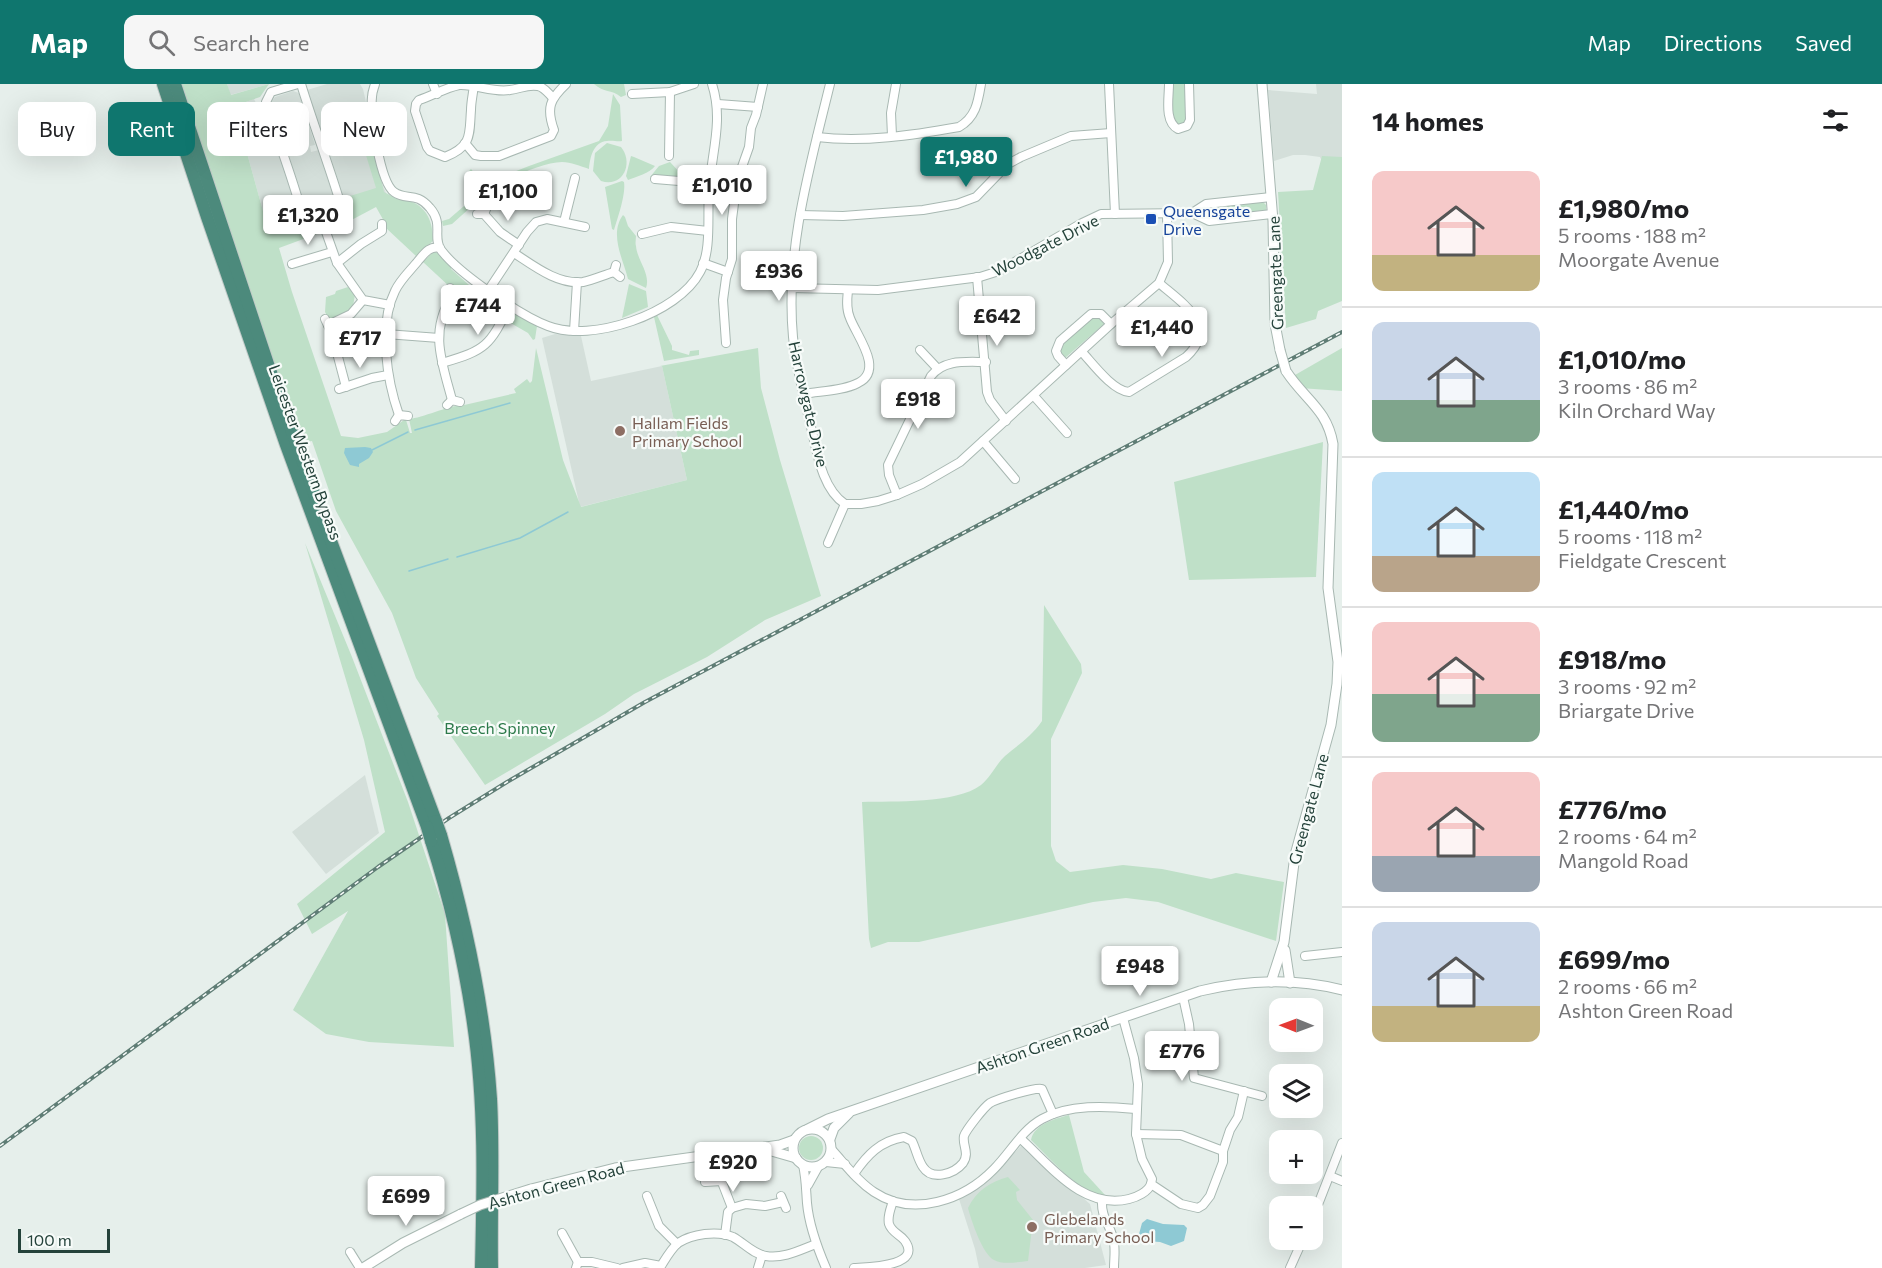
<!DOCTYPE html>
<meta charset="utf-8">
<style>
body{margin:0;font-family:Commissioner,sans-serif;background:#f6f6f6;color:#202124;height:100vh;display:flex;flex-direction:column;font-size:22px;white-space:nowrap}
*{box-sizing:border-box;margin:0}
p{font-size:20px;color:#757577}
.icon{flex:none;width:33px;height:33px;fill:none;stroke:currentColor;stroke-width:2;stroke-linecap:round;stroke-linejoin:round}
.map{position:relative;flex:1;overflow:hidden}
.side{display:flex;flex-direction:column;background:#fff;width:540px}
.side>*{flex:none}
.top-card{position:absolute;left:18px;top:18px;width:570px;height:54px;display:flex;gap:12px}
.needle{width:39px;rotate:271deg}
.buttons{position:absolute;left:1269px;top:914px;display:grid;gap:12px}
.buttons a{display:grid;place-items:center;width:54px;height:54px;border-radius:12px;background:#fff;box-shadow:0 6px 24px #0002;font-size:30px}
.scale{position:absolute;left:18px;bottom:15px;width:92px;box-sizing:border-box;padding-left:6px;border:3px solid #24423a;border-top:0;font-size:16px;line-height:21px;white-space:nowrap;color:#24423a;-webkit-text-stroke:4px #f7fbf9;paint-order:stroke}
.price{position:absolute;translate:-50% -51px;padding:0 14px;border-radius:6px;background:#fff;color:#222;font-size:20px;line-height:39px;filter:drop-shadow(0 2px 3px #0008)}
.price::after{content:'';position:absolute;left:50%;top:36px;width:18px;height:14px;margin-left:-9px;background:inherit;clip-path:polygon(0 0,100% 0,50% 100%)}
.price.active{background:#0f766e;color:#fff}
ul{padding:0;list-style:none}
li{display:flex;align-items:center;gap:18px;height:150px;padding:0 30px}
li+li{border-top:2px solid #e0e0e0}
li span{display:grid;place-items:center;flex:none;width:168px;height:120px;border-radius:12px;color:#555}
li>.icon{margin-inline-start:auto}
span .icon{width:72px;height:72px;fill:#fffc;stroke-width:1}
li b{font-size:26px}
h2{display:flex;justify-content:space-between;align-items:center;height:72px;padding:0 30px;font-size:26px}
.chip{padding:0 21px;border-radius:12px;background:#fff;box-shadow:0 6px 24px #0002;font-size:21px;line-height:54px}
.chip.active{background:#0f766e;color:#fff}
header{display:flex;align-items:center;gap:36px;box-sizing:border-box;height:84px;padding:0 30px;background:#0f766e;color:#fff}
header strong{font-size:28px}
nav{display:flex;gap:33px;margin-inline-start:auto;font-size:21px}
.search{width:420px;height:54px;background:#f6f6f6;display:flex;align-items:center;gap:15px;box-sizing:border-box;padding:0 21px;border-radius:12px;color:#757577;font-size:22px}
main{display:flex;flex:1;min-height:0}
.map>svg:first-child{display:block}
.built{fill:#d4dfda}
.green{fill:#bfe0c8}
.water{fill:#8ec9d4}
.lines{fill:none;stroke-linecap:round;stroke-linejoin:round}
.stream{stroke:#8ec9d4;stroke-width:1.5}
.minor-casing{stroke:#a8b8b2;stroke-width:10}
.tertiary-casing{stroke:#a8b8b2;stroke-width:11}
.trunk-casing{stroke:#c2cac8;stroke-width:14}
.minor{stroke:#fff;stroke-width:8}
.tertiary{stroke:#fff;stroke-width:9}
.trunk{stroke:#4c8a7c;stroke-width:12}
.rail-casing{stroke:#5f7d75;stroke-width:4}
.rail{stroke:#f7fbf9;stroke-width:1.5;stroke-dasharray:4.5;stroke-linecap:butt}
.tertiary-bridge-casing{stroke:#a8b8b2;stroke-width:11;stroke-linecap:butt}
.trunk-bridge-casing{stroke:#c2cac8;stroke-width:14;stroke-linecap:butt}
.tertiary-bridge{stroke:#fff;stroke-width:9}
.trunk-bridge{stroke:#4c8a7c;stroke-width:12}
.transit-dot{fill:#1a4fb4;stroke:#f7fbf9;stroke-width:2}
.education-dot{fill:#8d6e63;stroke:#f7fbf9;stroke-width:2}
.labels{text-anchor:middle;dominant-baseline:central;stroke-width:4.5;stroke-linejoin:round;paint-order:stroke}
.transit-label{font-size:16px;fill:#164399;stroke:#f7fbf9;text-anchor:start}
.street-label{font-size:16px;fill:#24423a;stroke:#f7fbf9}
.education-label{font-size:16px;fill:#785e54;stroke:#f7fbf9;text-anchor:start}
.park-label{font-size:16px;fill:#2d7a4b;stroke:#f7fbf9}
</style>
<header>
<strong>Map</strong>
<div class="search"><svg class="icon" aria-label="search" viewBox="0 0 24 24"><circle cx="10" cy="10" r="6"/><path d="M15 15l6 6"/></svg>Search here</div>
<nav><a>Map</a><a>Directions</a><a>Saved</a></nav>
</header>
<main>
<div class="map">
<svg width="1342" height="1184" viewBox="0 0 1342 1184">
<rect width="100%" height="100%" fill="#e6efeb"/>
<g class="built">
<polygon points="227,0 269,0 230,11"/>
<polygon points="327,0 360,0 363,5 366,18 368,44 380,95 386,109 342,121 326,61 323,56 307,6"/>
<polygon points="1316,0 1342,0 1342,77 1322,77 1320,73 1305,71 1293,71 1274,77 1268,6 1317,10"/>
<polygon points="293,7 299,9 315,61 310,62 311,68 319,66 335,116 305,125 272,17 275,13"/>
<polygon points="254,15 256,19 261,18 277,68 284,80 298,128 266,138 234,22"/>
<polygon points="555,250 581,252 591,297 662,282 687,396 580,423 542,254"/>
<polygon points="365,691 379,749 326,790 292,748"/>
<polygon points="1022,1061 1090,1120 1106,1181 1085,1184 979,1184 975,1165 959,1115 984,1099"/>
</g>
<g class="green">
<path d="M181 0H227L231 11 269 0 260 13 234 22 266 138 376 104 358 45 364 43 362 34 367 35 384 108C389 110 392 113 397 115 403 117 399 115 406 116 427 121 433 138 433 157L416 172 386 144 385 139 376 123 344 140 279 164 292 208 341 352 358 354 387 348 404 336H406L410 349H412L409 335C423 334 453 320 460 322L516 309 514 305 527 295 530 299 532 297 536 264 563 376 581 423 687 396 662 282H660L758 264 761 304 780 376 821 512 765 536 707 573 634 610 605 630 485 701 437 632 439 630 416 594 392 529 336 427 312 357 301 359 250 214Z"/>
<path d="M594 0H624L626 11 621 13C611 5 604 9 594 0Z"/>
<polygon points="1169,0 1189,0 1188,41 1172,42"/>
<path d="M613 10 620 21 622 57C617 58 613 56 607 57 593 58 590 74 589 85 580 82 571 78 562 78 541 78 500 98 484 111L466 90 471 85 486 103 493 96 529 82 599 57 608 42Z"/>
<path d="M607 59 621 63C634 79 623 104 601 97L593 87 595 69Z"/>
<path d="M631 72 634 73 655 82C650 89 636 93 628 96L626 92Z"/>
<polygon points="1322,72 1342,73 1342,217 1318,227 1316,235 1286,244 1278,108 1313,106"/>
<polygon points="670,78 682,91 705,93 704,102 674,94 650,93 659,82"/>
<path d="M622 97 624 98C626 110 618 133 614 146L612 145 605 103Z"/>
<polygon points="478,110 481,114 452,140 443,142 442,137 449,135"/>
<polygon points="1261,116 1266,121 1266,127 1262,130 1208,135 1199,129 1202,124"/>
<path d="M623 131 625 133 628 142 636 152C636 155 635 159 636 162 637 176 651 190 646 204L628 195C623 175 609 150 623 131Z"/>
<polygon points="436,168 451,182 451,185 469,201 472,201 503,222 499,234 462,209 456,208 453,202 450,203 423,178 432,169"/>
<polygon points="629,200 646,207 648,223 622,234"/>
<polygon points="348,203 355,211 353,222 343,231 329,235 325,228 326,213 335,210 336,207"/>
<polygon points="511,229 515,229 537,242 535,255 533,256 528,249 507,237"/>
<polygon points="657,231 672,262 672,266 689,271 690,267 699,266 699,271 664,277 654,233"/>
<polygon points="1098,231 1104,237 1104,240 1065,274 1059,270 1059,262 1090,234"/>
<polygon points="1342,264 1342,307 1300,304 1295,291"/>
<polygon points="1323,358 1316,493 1189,496 1174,398"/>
<polygon points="305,459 352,573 408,718 445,830 454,963 369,958 326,950 293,926 348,827 312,850 297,820 385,748 364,656"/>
<path d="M1044 521 1081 580 1082 589 1051 655V762L1056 777 1070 788 1123 781 1162 785 1211 795 1236 789 1284 798 1276 857 1158 818 1126 814 1093 818 919 858H888L871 864 869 855 862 718C893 717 956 720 981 701 991 693 996 680 1005 672 1019 660 1031 653 1042 637Z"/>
<path d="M1069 1031 1084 1088 1105 1111 1104 1113C1074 1104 1054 1078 1031 1056 1034 1040 1055 1035 1069 1031Z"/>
<circle cx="811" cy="1064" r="12"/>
<path d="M1008 1093 1020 1106 1016 1108 1017 1116 1033 1136 1028 1177C1018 1178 1002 1181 994 1176 983 1171 971 1136 968 1124 976 1107 990 1098 1008 1093Z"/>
</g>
<g class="water">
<polygon points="365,363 371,364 373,368 369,374 359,380 359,383 350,381 344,369 345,364"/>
<polygon points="1147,1135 1163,1140 1184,1141 1187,1144 1184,1157 1171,1162 1160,1158 1145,1157 1139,1150 1142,1139"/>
</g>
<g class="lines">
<g class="stream">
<polyline points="415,346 510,319"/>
<polyline points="372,366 408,348"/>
<polyline points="457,473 520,454 568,428"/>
<polyline points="409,487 448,475"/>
</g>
<g class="minor-casing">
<g id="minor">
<path d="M298 0 271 8 266 18C277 55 291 89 301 126"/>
<path d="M301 0C313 39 327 76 339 115"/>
<path d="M375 0C374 4 372 8 372 13 370 31 380 98 394 108 406 117 416 107 430 124 444 140 432 153 441 166 458 189 521 232 548 242 591 259 678 230 700 188 712 166 707 132 709 107 711 70 724 37 712 0"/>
<polyline points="433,0 437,10"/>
<path d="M830 0C810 82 785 167 793 253 796 283 804 313 811 343 817 368 822 405 845 420"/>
<polyline points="1109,0 1115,130"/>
<path d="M1169 0C1169 14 1164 38 1178 45L1187 42 1190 36 1189 0"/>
<path d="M474 1C473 10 471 18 471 26 469 50 473 62 445 73L430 67 427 63 415 27 416 20 419 16C432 12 445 4 459 1 476 0 493 9 510 6 520 5 527 0 538 2 544 3 548 9 552 13"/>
<polyline points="632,10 670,8 694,0"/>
<polyline points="718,20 758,23"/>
<polyline points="892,52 891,29 896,0"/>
<path d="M817 53C863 59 914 51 959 43 976 33 978 18 981 0"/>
<path d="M465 59 475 71 481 72H499L551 52 554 46C546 24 550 15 566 0"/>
<polyline points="669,72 670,8"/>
<polyline points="711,93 737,97"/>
<polyline points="655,95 679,97 709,105"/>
<polyline points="1192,129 1206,120 1271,113"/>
<polyline points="477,130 484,130 487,123"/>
<polyline points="484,130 500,148 519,161"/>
<polyline points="800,131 843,132 923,126 957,120 976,113 1008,80 1021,73 1071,52 1111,49"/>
<polyline points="564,138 575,94"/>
<polyline points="326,148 337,179 363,216 390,221"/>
<polyline points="642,150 671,143 708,147"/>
<path d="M514 169C534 182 558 201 583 198 593 196 604 191 614 188"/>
<polyline points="337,179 361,160 382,147 382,140"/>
<polyline points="703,179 728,188"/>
<polyline points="292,180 332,168"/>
<polyline points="616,181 614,188 620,193"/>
<polyline points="977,193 987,308 990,316 1006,337"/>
<polyline points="450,204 452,212 460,213"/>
<polyline points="792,204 878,206 980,193 999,187 1082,139 1101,130 1192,129 1209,137 1272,130"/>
<polyline points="488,207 527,148 536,138 547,135 585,143"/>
<path d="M452 212C429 248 442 278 452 316"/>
<polyline points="325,235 332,250 346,303"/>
<polyline points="328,241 351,230 363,216"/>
<polyline points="574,247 577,198"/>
<polyline points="386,250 439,254"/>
<polyline points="726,259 723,216 726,194 732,175 732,135 737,97 749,63 751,44 756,31 763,0"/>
<polyline points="920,266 937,284"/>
<path d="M1082 268C1093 280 1113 307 1129 308L1186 273C1220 242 1182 219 1159 199"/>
<path d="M442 279C487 266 489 262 510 221"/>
<polyline points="1066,281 1058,272 1056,267 1060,257 1091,230 1101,230 1111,240"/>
<polyline points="339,305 372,294 388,291"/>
<path d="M804 310C820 307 843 307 858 299 885 286 856 251 850 234 846 225 847 215 848 206"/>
<polyline points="1034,312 1067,349"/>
<polyline points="447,321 452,316 460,318"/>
<path d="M399 331C387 297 378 241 395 207 400 196 410 187 418 177 424 170 430 161 440 164"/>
<polyline points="395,337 399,331 408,332"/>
<polyline points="983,357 1015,395"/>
<path d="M897 411 889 391 888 381 931 292C944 275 966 278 986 278"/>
<polyline points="828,459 845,420 861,420 878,417 897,411 922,400 960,378 1111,240 1159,199 1168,178 1167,130"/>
<polyline points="1305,872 1342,868"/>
<polyline points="1183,913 1189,940 1194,994 1262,1012"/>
<polyline points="1123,934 1134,974 1138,1000 1136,1050 1142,1075 1152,1095 1151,1100 1181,1120 1198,1124 1203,1121 1210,1112 1223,1078 1223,1067 1230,1046 1238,1033 1244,1007"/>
<polyline points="1136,1050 1181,1051 1223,1067"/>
<path d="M1021 1055C1052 1083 1083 1126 1129 1115 1137 1113 1148 1108 1151 1100"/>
<path d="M832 1066C845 1080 857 1097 874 1108 913 1134 964 1116 994 1085 1010 1069 1022 1046 1042 1035 1069 1020 1106 1022 1136 1025"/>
<polyline points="826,1078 845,1080"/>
<path d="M803 1081C806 1094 806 1106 807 1119 809 1142 817 1163 826 1184"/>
<polyline points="718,1088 732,1124"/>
<path d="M854 1090C867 1071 880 1057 904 1053L912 1057C916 1065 918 1076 923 1083 932 1097 954 1090 963 1079 970 1069 962 1061 964 1052 966 1046 984 1023 990 1019 997 1015 1035 1003 1042 1005L1053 1030"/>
<polyline points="1330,1092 1342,1097"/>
<polyline points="705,1098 722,1097"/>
<polyline points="808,1101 818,1083"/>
<polyline points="647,1112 659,1142 677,1160"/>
<polyline points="781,1112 786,1124"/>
<path d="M1102 1116C1101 1133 1109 1139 1113 1154 1116 1163 1114 1174 1114 1184"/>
<polyline points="1312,1136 1342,1059"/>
<polyline points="562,1149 578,1178"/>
<polyline points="725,1151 728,1128 732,1124 746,1120 765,1122 783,1118"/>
<polyline points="350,1168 360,1184"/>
<polyline points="576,1184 578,1178 592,1178 617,1184"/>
<path d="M623 1184 645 1179 661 1182C666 1174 671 1165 678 1159 692 1150 717 1146 733 1153 744 1159 753 1170 766 1172 783 1175 800 1166 816 1160"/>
<polyline points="758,1184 762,1171"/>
<path d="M854 1184C866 1183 923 1183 905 1157 900 1150 892 1149 889 1140 887 1132 891 1124 893 1117"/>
<polyline points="1290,1184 1303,1155"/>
</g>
</g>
<g class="tertiary-casing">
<g id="tertiary">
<polyline points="1262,0 1273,137 1275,240 1280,266"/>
<polyline points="1285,866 1290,899"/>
<path d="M1271 898 1284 858 1295 771 1331 641 1337 600 1338 578 1328 504 1333 360C1327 325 1305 316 1286 287"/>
<circle cx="812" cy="1064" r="19"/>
<path d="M808 1045 828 1035 1200 907C1247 896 1295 894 1342 906"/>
<polyline points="830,1055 834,1044 849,1029"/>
<polyline points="768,1066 796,1074"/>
<polyline points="531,1105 615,1084 780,1061 794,1056"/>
<polyline points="363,1184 403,1159 461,1130"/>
</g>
</g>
<g class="trunk-casing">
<g id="trunk">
<polyline points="163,0 207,133 286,361 427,743"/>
<polyline points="175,0 269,283 331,457 436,737"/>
<path d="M441 751C466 837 485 925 491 1015 494 1072 491 1128 492 1184"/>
<path d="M431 757C450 816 464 878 473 939 485 1020 483 1102 481 1184"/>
</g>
</g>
<use href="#minor" class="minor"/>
<use href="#tertiary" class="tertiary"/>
<use href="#trunk" class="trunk"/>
<g class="rail-casing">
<polyline id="rail" points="0,1062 378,783 449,734 507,698 645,618 1342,248"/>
</g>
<use href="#rail" class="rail"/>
<g class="tertiary-bridge-casing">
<g id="tertiary-bridge">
<polyline points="1280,266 1286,287"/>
<polyline points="461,1130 480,1121 531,1105"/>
</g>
</g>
<g class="trunk-bridge-casing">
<g id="trunk-bridge">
<polyline points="436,737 441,751"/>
<polyline points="427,743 431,757"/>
</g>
</g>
<use href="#tertiary-bridge" class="tertiary-bridge"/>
<use href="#trunk-bridge" class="trunk-bridge"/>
</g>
<rect class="transit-dot" x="1145" y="129" width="12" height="12" rx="3"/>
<g class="education-dot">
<circle cx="620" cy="347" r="6"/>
<circle cx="1032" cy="1143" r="6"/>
</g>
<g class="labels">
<g class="transit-label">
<text x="1163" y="126">Queensgate<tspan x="1163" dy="18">Drive</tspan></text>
</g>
<g class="street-label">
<text transform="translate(1045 161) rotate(-27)">Woodgate Drive</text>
<text transform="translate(1275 189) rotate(-92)">Greengate Lane</text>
<text transform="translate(809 320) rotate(77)">Harrowgate Drive</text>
<text transform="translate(306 368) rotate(70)">Leicester Western Bypass</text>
<text transform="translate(1308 725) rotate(-75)">Greengate Lane</text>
<text transform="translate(1042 961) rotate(-19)">Ashton Green Road</text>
<text transform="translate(556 1101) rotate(-15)">Ashton Green Road</text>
</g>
<g class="education-label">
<text x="632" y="338">Hallam Fields<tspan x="632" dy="18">Primary School</tspan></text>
<text x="1044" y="1134">Glebelands<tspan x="1044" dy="18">Primary School</tspan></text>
</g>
<g class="park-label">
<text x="500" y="643">Breech Spinney</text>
</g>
</g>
</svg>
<div class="buttons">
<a><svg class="needle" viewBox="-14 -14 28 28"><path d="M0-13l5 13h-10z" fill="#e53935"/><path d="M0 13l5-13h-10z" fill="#757577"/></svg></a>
<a><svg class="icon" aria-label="layers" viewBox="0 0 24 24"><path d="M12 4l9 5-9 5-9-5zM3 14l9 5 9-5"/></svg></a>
<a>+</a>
<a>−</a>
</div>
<div class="scale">100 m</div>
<b class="price active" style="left:966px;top:104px">£1,980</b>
<b class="price" style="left:722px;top:132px">£1,010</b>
<b class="price" style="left:508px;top:138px">£1,100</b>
<b class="price" style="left:308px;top:162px">£1,320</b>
<b class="price" style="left:779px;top:218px">£936</b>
<b class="price" style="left:478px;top:252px">£744</b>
<b class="price" style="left:997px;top:263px">£642</b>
<b class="price" style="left:1162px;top:274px">£1,440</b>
<b class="price" style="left:360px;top:285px">£717</b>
<b class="price" style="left:918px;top:346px">£918</b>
<b class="price" style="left:1140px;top:913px">£948</b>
<b class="price" style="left:1182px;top:998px">£776</b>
<b class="price" style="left:733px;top:1109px">£920</b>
<b class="price" style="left:406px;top:1143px">£699</b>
<div class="top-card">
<a class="chip">Buy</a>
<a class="chip active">Rent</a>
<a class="chip">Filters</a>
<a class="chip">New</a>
</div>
</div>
<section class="side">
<h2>14 homes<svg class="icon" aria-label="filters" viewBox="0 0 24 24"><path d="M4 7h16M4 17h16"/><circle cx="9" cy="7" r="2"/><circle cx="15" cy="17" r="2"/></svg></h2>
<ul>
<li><span style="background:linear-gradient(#f6c9c9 70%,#c2b280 0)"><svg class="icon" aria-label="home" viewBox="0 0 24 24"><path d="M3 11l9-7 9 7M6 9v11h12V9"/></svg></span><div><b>£1,980/mo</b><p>5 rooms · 188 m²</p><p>Moorgate Avenue</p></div></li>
<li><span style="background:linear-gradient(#c9d6e8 65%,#7fa58c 0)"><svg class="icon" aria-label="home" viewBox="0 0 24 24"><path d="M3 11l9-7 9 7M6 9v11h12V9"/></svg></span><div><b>£1,010/mo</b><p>3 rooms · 86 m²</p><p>Kiln Orchard Way</p></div></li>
<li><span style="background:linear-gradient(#bfe0f5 70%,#b9a48a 0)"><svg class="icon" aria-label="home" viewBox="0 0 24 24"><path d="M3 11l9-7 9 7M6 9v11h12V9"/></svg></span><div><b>£1,440/mo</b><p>5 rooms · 118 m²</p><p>Fieldgate Crescent</p></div></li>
<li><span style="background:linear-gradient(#f6c9c9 60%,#7fa58c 0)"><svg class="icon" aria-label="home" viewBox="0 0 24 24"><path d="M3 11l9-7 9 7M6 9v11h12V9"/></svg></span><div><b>£918/mo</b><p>3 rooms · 92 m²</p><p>Briargate Drive</p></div></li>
<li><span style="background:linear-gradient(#f6c9c9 70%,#9aa5b1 0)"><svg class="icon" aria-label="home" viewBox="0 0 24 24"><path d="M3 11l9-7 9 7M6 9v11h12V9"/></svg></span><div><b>£776/mo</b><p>2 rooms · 64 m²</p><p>Mangold Road</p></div></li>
<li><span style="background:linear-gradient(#c9d6e8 70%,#c2b280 0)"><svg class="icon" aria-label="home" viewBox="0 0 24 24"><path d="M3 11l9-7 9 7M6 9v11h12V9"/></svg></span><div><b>£699/mo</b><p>2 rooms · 66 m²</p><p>Ashton Green Road</p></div></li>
</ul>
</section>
</main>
